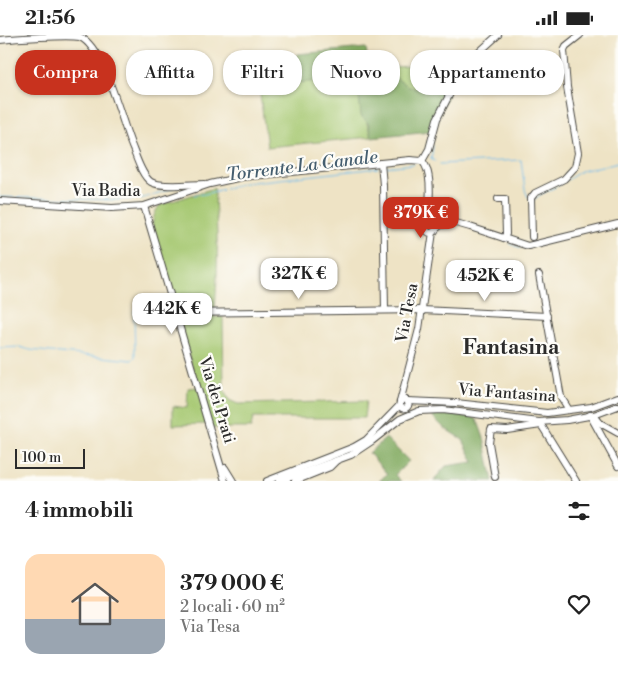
<!DOCTYPE html>
<html lang="it">
<meta charset="utf-8">
<style>
body{margin:0;font-family:"Libre Bodoni",serif;background:#f6f6f6;color:#222;height:100vh;display:flex;flex-direction:column;font-size:19px;white-space:nowrap}
*{box-sizing:border-box;margin:0}
p{font-size:16px;color:#767676}
.icon{flex:none;width:28px;height:28px;fill:none;stroke:currentColor;stroke-width:2;stroke-linecap:round;stroke-linejoin:round}
.map{position:relative;height:446px;overflow:hidden}
.drawer{display:flex;flex-direction:column;background:#fff;flex:1}
.drawer>*{flex:none}
.guide{position:absolute;left:15px;top:15px;width:589px;height:45px;display:flex;gap:10px}
.scale{position:absolute;left:15px;bottom:12px;width:70px;box-sizing:border-box;padding-left:5px;border:2px solid #2b2b2b;border-top:0;font-size:14px;line-height:18px;white-space:nowrap;color:#2b2b2b;-webkit-text-stroke:4px #fdfcf7;paint-order:stroke}
.price{position:absolute;translate:-50% -42px;padding:0 11px;border-radius:10px;background:#fff;color:#222;font-size:16px;line-height:32px;filter:drop-shadow(0 1px 2px #0008)}
.price::after{content:'';position:absolute;left:50%;top:30px;width:15px;height:11px;margin-left:-8px;background:inherit;clip-path:polygon(0 0,100% 0,50% 100%)}
.price.selected{background:#c8321e;color:#fff}
ul{padding:0;list-style:none}
li{display:flex;align-items:center;gap:15px;height:125px;padding:0 25px}
li span{display:grid;place-items:center;flex:none;width:140px;height:100px;border-radius:15px;color:#555}
li>.icon{margin-inline-start:auto}
span .icon{width:60px;height:60px;fill:#fffc;stroke-width:1}
li b{font-size:21px}
h2{display:flex;justify-content:space-between;align-items:center;height:60px;padding:0 25px;font-size:21px}
.tag{padding:0 18px;border-radius:20px;background:#fff;box-shadow:0 1px 4px #0004;font-size:18px;line-height:45px}
.tag.selected{background:#c8321e;color:#fff}
.status{display:flex;justify-content:space-between;align-items:center;height:35px;padding:0 25px;background:#fff;direction:ltr}
.status svg{height:14px;fill:currentColor}
.map>svg:first-child{display:block}
.green{fill:#a6c871;stroke:#687a4e}
.forest{fill:#84ac63;stroke:#586c47}
.lines{fill:none;stroke-linecap:round;stroke-linejoin:round}
.stream{stroke:#74beed;stroke-width:1}
.minor-casing{stroke:#484742;stroke-width:8}
.minor{stroke:#fff;stroke-width:6}
.labels{text-anchor:middle;dominant-baseline:central;stroke-width:4.5;stroke-linejoin:round;paint-order:stroke}
.street-label{font-size:16px;fill:#2b2b2b;stroke:#fdfcf7}
.water-label{font-size:18px;font-style:italic;fill:#455e6f;stroke:#fdfcf7}
.district-label{font-size:21px;font-weight:bold;fill:#2b2b2b;stroke:#fdfcf7}
</style>
<div class="status"><b>21:56</b><svg viewBox="0 0 49 12"><path d="M0 12V9h3v3zM5 12V6h3v6zM10 12V3h3v9zM15 12V0h3v12zM26 1h20v11H26zM47 4h2v5h-2z"/></svg></div>
<div class="map">
<svg width="618" height="446" viewBox="0 0 618 446">
<rect width="100%" height="100%" fill="#fdfcf7"/>
<filter id="ink" filterUnits="userSpaceOnUse"><feTurbulence type="fractalNoise" baseFrequency=".02" numOctaves="2"/><feDisplacementMap in="SourceGraphic" scale="10" xChannelSelector="R" yChannelSelector="G"/><feConvolveMatrix kernelMatrix="1 2 1 2 8 2 1 2 1" color-interpolation-filters="sRGB"/></filter>
<filter id="wash" filterUnits="userSpaceOnUse"><feTurbulence type="fractalNoise" baseFrequency=".0096" numOctaves="4" result="noise"/><feDisplacementMap in="SourceGraphic" scale="20" xChannelSelector="R" yChannelSelector="G"/><feGaussianBlur stdDeviation="1.12" result="paint"/><feColorMatrix in="noise" values="0 0 0 0 0 0 0 0 0 0 0 0 0 0 0 0 0 1.4 0 .05"/><feComposite in="paint" operator="in"/></filter>
<g filter="url(#wash)">
<rect width="100%" height="100%" fill="#eee3c5"/>
<g class="green">
<path d="M294 30 296 48 321 38 421 30 429 32 439 45 431 47 428 54C415 56 406 51 396 43H382L370 54 359 60 371 102 267 112 258 44 291 34Z"/>
<path d="M214 153C218 196 219 239 214 282H223L224 356 229 365 238 369 366 366 364 383H253L251 393H214L209 389 173 390V371L187 373 188 353 198 352 152 193C153 184 154 177 160 170Z"/>
</g>
<g class="forest">
<polygon points="366,13 369,33 321,38 320,46 296,48 294,30 297,19"/>
<path d="M382 43H396C406 51 415 56 428 54L431 47 439 45 448 58 431 96 371 102 368 88 361 81 359 60 370 54Z"/>
<polygon points="429,378 472,382 477,384 484,403 493,446 433,446 446,431 474,427 463,405 444,393"/>
<polygon points="386,403 409,426 395,440 401,446 379,446 387,439 369,418"/>
</g>
<g class="lines">
<g class="stream">
<polyline points="433,111 431,124 435,126"/>
<polyline points="440,129 521,125 525,155 528,162"/>
<polyline points="385,132 414,129"/>
<polyline points="567,145 581,136 618,127"/>
<polyline points="194,160 205,159 244,148 378,133"/>
<polyline points="0,162 117,165 143,163 173,153"/>
<path d="M534 165C539 158 554 154 562 148"/>
<polyline points="510,209 522,213"/>
<polyline points="0,313 20,312 30,315 132,325 135,322 134,276 140,270 170,270"/>
</g>
</g>
</g>
<g filter="url(#ink)">
<g class="lines">
<g class="minor-casing">
<g id="minor">
<path d="M0 5C15 3 67 0 80 2 105 13 122 89 133 114 137 124 142 141 151 147 161 153 191 149 204 149"/>
<polyline points="422,126 429,114 437,84 459,41 465,30 498,0"/>
<path d="M422 126C434 137 429 175 427 190"/>
<polyline points="381,128 383,150 385,275"/>
<polyline points="498,164 505,164 506,199 504,203"/>
<polyline points="0,166 112,173 144,171 210,149 242,142 410,125 422,126"/>
<polyline points="144,171 225,446"/>
<circle cx="431" cy="193" r="5"/>
<polyline points="436,194 441,190 456,188 470,192 528,211 618,189"/>
<polyline points="532,202 531,163 535,158 564,144 575,132 578,118 567,52 564,15 566,11 580,0"/>
<polyline points="539,240 561,362 569,375"/>
<polyline points="177,278 422,275 547,281"/>
<circle cx="404" cy="369" r="4.5"/>
<polyline points="407,366 456,368 547,378 591,372 618,362"/>
<polyline points="400,367 419,294 433,197"/>
<polyline points="590,380 618,431"/>
<polyline points="594,380 600,388 618,398"/>
<polyline points="540,388 576,446"/>
<polyline points="225,433 233,446"/>
<polyline points="495,442 489,408 491,394 507,395 541,390"/>
<polyline points="267,446 354,412 366,405 400,370"/>
<polyline points="280,446 351,420 372,406 400,384 419,376 443,375 539,387 567,385 594,380 618,371"/>
<polyline points="295,446 330,432 336,426"/>
</g>
</g>
<use href="#minor" class="minor"/>
</g>
</g>
<g class="labels">
<g class="street-label">
<text x="106" y="156">Via Badia</text>
<text transform="translate(407 278) rotate(-79)">Via Tesa</text>
<text transform="translate(507 358) rotate(4)">Via Fantasina</text>
<text transform="translate(217 365) rotate(73)">Via dei Prati</text>
</g>
<g class="water-label">
<text transform="translate(302 131) rotate(-7)">Torrente La Canale</text>
</g>
<g class="district-label">
<text x="511" y="313">Fantasina</text>
</g>
</g>
</svg>
<div class="scale">100 m</div>
<b class="price selected" style="left:421px;top:204px">379K €</b>
<b class="price" style="left:299px;top:265px">327K €</b>
<b class="price" style="left:485px;top:267px">452K €</b>
<b class="price" style="left:172px;top:300px">442K €</b>
<div class="guide">
<a class="tag selected">Compra</a>
<a class="tag">Affitta</a>
<a class="tag">Filtri</a>
<a class="tag">Nuovo</a>
<a class="tag">Appartamento</a>
</div>
</div>
<section class="drawer">
<h2>4 immobili<svg class="icon" aria-label="filters" viewBox="0 0 24 24"><path d="M4 7h16M4 17h16"/><circle cx="9" cy="7" r="2"/><circle cx="15" cy="17" r="2"/></svg></h2>
<ul>
<li><span style="background:linear-gradient(#ffd9b3 65%,#9aa5b1 0)"><svg class="icon" aria-label="home" viewBox="0 0 24 24"><path d="M3 11l9-7 9 7M6 9v11h12V9"/></svg></span><div><b>379 000 €</b><p>2 locali · 60 m²</p><p>Via Tesa</p></div><svg class="icon" aria-label="heart" viewBox="0 0 24 24"><path d="M12 20l-8-8c-3-5 5-10 8-4 3-6 11-1 8 4z"/></svg></li>
</ul>
</section>
